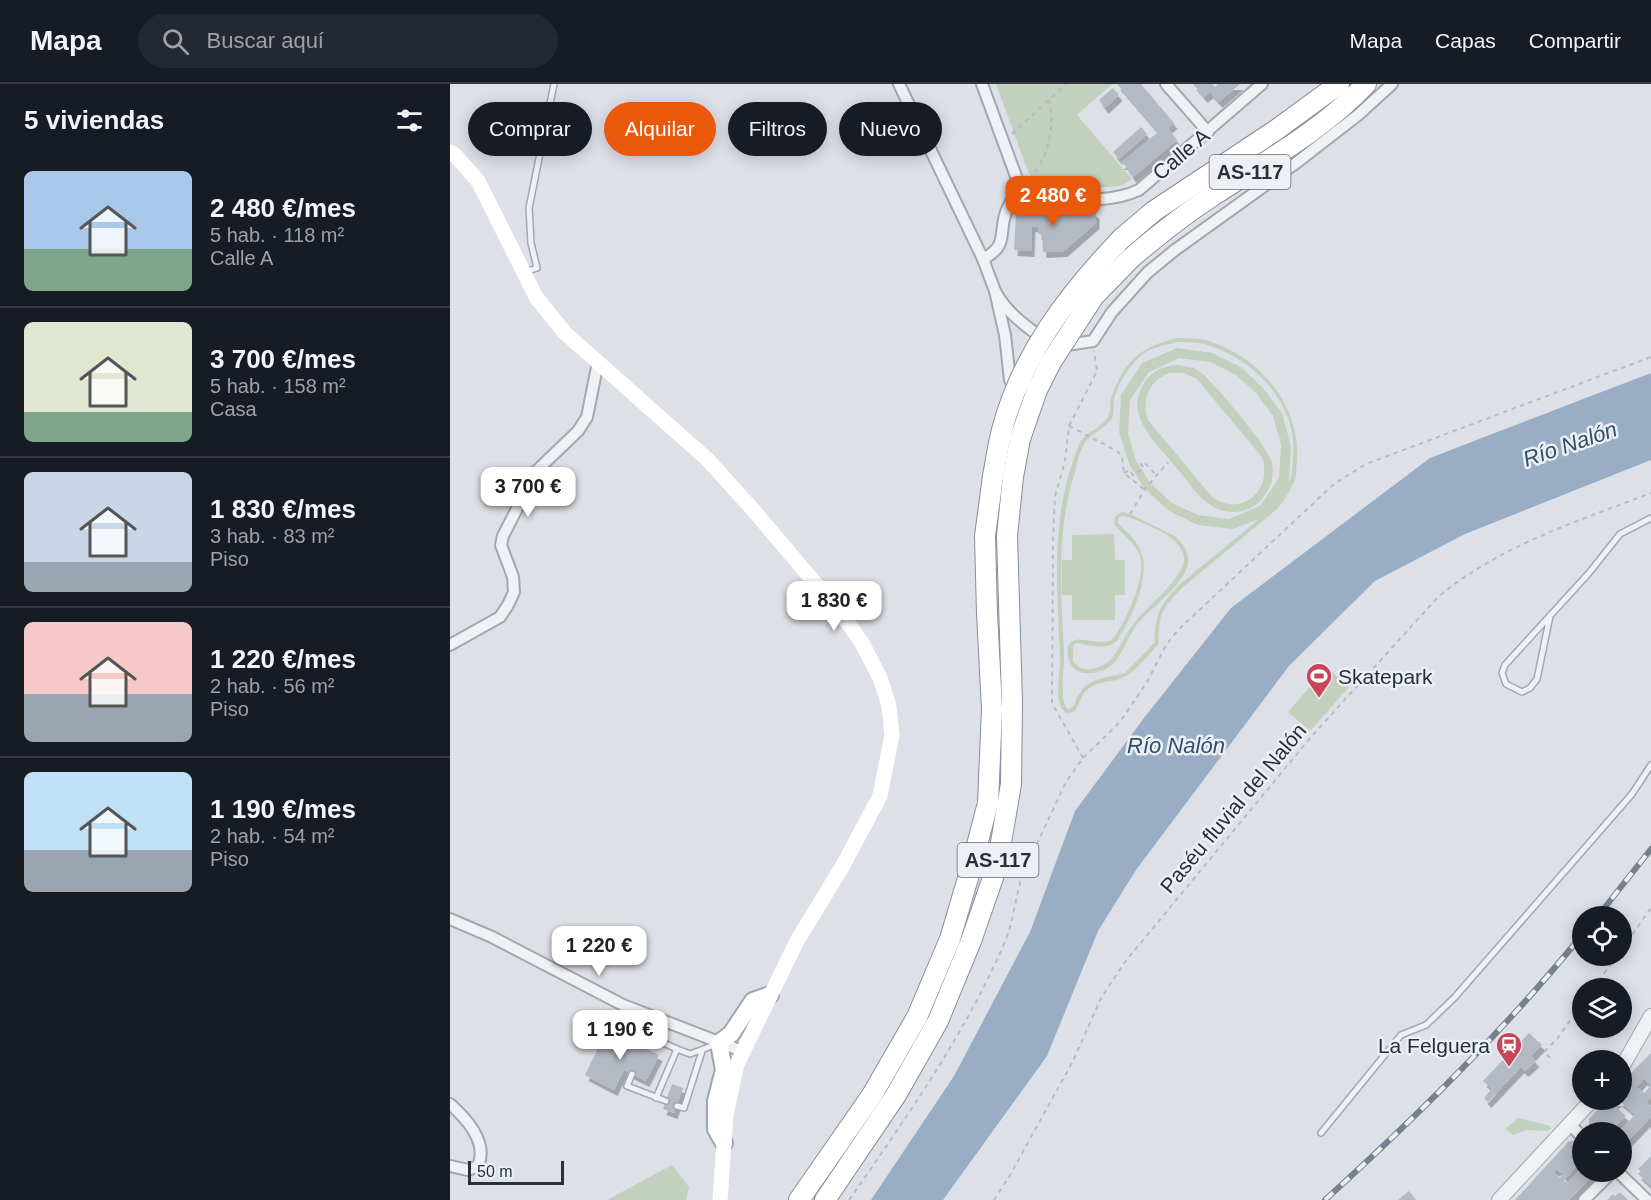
<!DOCTYPE html>
<html lang="es">
<meta charset="utf-8">
<style>
body{margin:0;font-family:Arial,sans-serif;background:#242831;color:#f1f3f6;height:100vh;display:flex;flex-direction:column;font-size:22px;white-space:nowrap}
*{box-sizing:border-box;margin:0}
p{font-size:20px;color:#9ea1a6}
.icon{flex:none;width:33px;height:33px;fill:none;stroke:currentColor;stroke-width:2;stroke-linecap:round;stroke-linejoin:round}
.map{position:relative;flex:1;overflow:hidden}
.drawer{display:flex;flex-direction:column;background:#171b24;width:450px}
.drawer>*{flex:none}
.guide{position:absolute;left:18px;top:18px;width:570px;height:54px;display:flex;gap:12px}
.tools{position:absolute;left:1122px;top:822px;display:grid;gap:12px}
.tools a{display:grid;place-items:center;width:60px;height:60px;border-radius:50%;background:#171b24;box-shadow:0 3px 15px #0003;font-size:30px}
.scale{position:absolute;left:18px;bottom:15px;width:96px;box-sizing:border-box;padding-left:6px;border:3px solid #272f3c;border-top:0;font-size:16px;line-height:21px;white-space:nowrap;color:#272f3c;-webkit-text-stroke:4px #eceff4;paint-order:stroke}
.price{position:absolute;translate:-50% -51px;padding:0 14px;border-radius:12px;background:#fff;color:#222;font-size:20px;line-height:39px;filter:drop-shadow(0 2px 3px #0008)}
.price::after{content:'';position:absolute;left:50%;top:36px;width:18px;height:14px;margin-left:-9px;background:inherit;clip-path:polygon(0 0,100% 0,50% 100%)}
.price.active{background:#ea580c;color:#fff}
ul{padding:0;list-style:none}
li{display:flex;align-items:center;gap:18px;height:150px;padding:0 24px}
li+li{border-top:2px solid #363941}
li span{display:grid;place-items:center;flex:none;width:168px;height:120px;border-radius:9px;color:#555}
li>.icon{margin-inline-start:auto}
span .icon{width:72px;height:72px;fill:#fffc;stroke-width:1}
li b{font-size:26px}
h2{display:flex;justify-content:space-between;align-items:center;height:72px;padding:0 24px;font-size:26px}
.tag{padding:0 21px;border-radius:27px;background:#171b24;box-shadow:0 3px 15px #0003;font-size:21px;line-height:54px}
.tag.active{background:#ea580c;color:#fff}
header{display:flex;align-items:center;gap:36px;box-sizing:border-box;height:84px;padding:0 30px;background:#171b24;border-bottom:2px solid #363941}
header strong{font-size:28px}
nav{display:flex;gap:33px;margin-inline-start:auto;font-size:21px}
.search{width:420px;height:54px;background:#242831;display:flex;align-items:center;gap:15px;box-sizing:border-box;padding:0 21px;border-radius:33px;color:#9ea1a6;font-size:22px}
main{display:flex;flex:1;min-height:0}
.map>svg:first-child{display:block}
.green{fill:#c3d0be;fill-rule:evenodd}
.water{fill:#99aec5}
.building{fill:#b4bac3;fill-rule:evenodd;filter:url(#shadow)}
.lines{fill:none;stroke-linecap:round;stroke-linejoin:round}
.service-casing{stroke:#a3a7b0;stroke-width:8}
.minor-casing{stroke:#a3a7b0;stroke-width:14}
.tertiary-casing{stroke:#a3a7b0;stroke-width:16}
.primary-casing{stroke:#9da5b1;stroke-width:20}
.motorway-casing{stroke:#858e9c;stroke-width:22}
.path{stroke:#b7bbc1;stroke-width:2;stroke-dasharray:4.5 4.5;stroke-linecap:butt}
.service{stroke:#eff1f5;stroke-width:5}
.minor{stroke:#eff1f5;stroke-width:10}
.tertiary{stroke:#eff1f5;stroke-width:14}
.secondary{stroke:#fff;stroke-width:15}
.primary{stroke:#fff;stroke-width:16}
.motorway{stroke:#fff;stroke-width:20}
.rail-casing{stroke:#77808f;stroke-width:6}
.rail{stroke:#eceff4;stroke-width:4;stroke-dasharray:11;stroke-linecap:butt}
.motorway-bridge-casing{stroke:#858e9c;stroke-width:22;stroke-linecap:butt}
.motorway-bridge{stroke:#fff;stroke-width:20}
.labels{text-anchor:middle;dominant-baseline:central;stroke-width:5;stroke-linejoin:round;paint-order:stroke}
.shield{fill:#eceff4;stroke:#626973;stroke-width:1.5}
.shield-label{font-size:20px;font-weight:bold;fill:#272f3c}
.street-label{font-size:21px;fill:#272f3c;stroke:#eceff4}
.poi-label{font-size:21px;fill:#272f3c;stroke:#eceff4;text-anchor:start}
.water-label{font-size:22px;font-style:italic;fill:#334d6e;stroke:#eceff4}
</style>
<header>
<strong>Mapa</strong>
<div class="search"><svg class="icon" aria-label="search" viewBox="0 0 24 24"><circle cx="10" cy="10" r="6"/><path d="M15 15l6 6"/></svg>Buscar aquí</div>
<nav><a>Mapa</a><a>Capas</a><a>Compartir</a></nav>
</header>
<main>
<section class="drawer">
<h2>5 viviendas<svg class="icon" aria-label="filters" viewBox="0 0 24 24"><path d="M4 7h16M4 17h16"/><circle cx="9" cy="7" r="2"/><circle cx="15" cy="17" r="2"/></svg></h2>
<ul>
<li><span style="background:linear-gradient(#a9c7e8 65%,#7fa58c 0)"><svg class="icon" aria-label="home" viewBox="0 0 24 24"><path d="M3 11l9-7 9 7M6 9v11h12V9"/></svg></span><div><b>2 480 €/mes</b><p>5 hab. · 118 m²</p><p>Calle A</p></div></li>
<li><span style="background:linear-gradient(#dfe7d0 75%,#7fa58c 0)"><svg class="icon" aria-label="home" viewBox="0 0 24 24"><path d="M3 11l9-7 9 7M6 9v11h12V9"/></svg></span><div><b>3 700 €/mes</b><p>5 hab. · 158 m²</p><p>Casa</p></div></li>
<li><span style="background:linear-gradient(#c9d6e8 75%,#9aa5b1 0)"><svg class="icon" aria-label="home" viewBox="0 0 24 24"><path d="M3 11l9-7 9 7M6 9v11h12V9"/></svg></span><div><b>1 830 €/mes</b><p>3 hab. · 83 m²</p><p>Piso</p></div></li>
<li><span style="background:linear-gradient(#f6c9c9 60%,#9aa5b1 0)"><svg class="icon" aria-label="home" viewBox="0 0 24 24"><path d="M3 11l9-7 9 7M6 9v11h12V9"/></svg></span><div><b>1 220 €/mes</b><p>2 hab. · 56 m²</p><p>Piso</p></div></li>
<li><span style="background:linear-gradient(#bfe0f5 65%,#9aa5b1 0)"><svg class="icon" aria-label="home" viewBox="0 0 24 24"><path d="M3 11l9-7 9 7M6 9v11h12V9"/></svg></span><div><b>1 190 €/mes</b><p>2 hab. · 54 m²</p><p>Piso</p></div></li>
</ul>
</section>
<div class="map">
<svg width="1201" height="1116" viewBox="0 0 1201 1116">
<defs>
<filter id="shadow"><feDropShadow dx="3.5" dy="6" stdDeviation="0" flood-color="#0004"/></filter>
</defs>
<rect width="100%" height="100%" fill="#dde0e6"/>
<g class="green">
<polygon points="546,0 662,0 627,31 682,95 673,101 660,103 601,103 584,96 578,88"/>
<path d="M727 254C734 254 743 254 750 255 805 267 850 318 847 375 846 382 847 391 844 398 840 408 834 416 827 425L732 504C720 516 709 528 709 545 708 551 709 555 709 560 700 569 685 588 674 593 663 599 649 596 638 605 630 611 630 621 624 628L616 629C602 619 611 589 610 573 607 500 600 430 629 361 634 348 651 345 658 333 662 326 659 318 662 311 675 276 691 263 727 254ZM727 258C735 258 743 258 750 259 791 269 831 302 841 344 845 360 843 378 841 394L839 398 841 362 832 329 813 304 791 283 762 269 727 264 692 279 671 311 669 348 679 380 695 405 719 427 748 441 783 445 809 435 729 501C710 521 705 530 705 558L675 589 648 595 635 602 627 613 624 622 618 626C608 616 615 583 614 568 611 507 606 447 625 388 627 379 629 369 633 362 639 349 655 346 662 334 665 327 663 322 664 316 667 301 681 279 693 270 703 263 716 261 727 258ZM729 274 760 278 786 291 806 309 823 332 831 361 829 394 810 422 779 435 748 431 722 419 701 400 686 377 678 349 680 316 699 288Z"/>
<path d="M727 281 744 284 752 289C767 304 818 361 822 379 825 393 820 407 810 417 799 428 782 431 768 425 750 418 738 397 726 383 708 361 674 333 693 301 700 288 712 282 727 281ZM719 289H734L747 295 812 373C823 406 793 433 763 414L698 336C691 315 699 297 719 289Z"/>
<path d="M672 428 680 430 725 452C732 458 740 470 738 480 733 502 702 523 688 539 676 554 672 578 654 586 638 592 621 591 618 572 618 567 616 563 620 559 628 549 651 564 663 555 675 539 697 492 690 472 685 458 672 451 664 440L665 432ZM672 432 679 433C697 442 729 450 734 473 737 488 707 514 697 525 691 531 684 538 679 546 668 563 665 580 643 585 634 587 628 584 623 577V561L627 559C639 561 655 566 666 558 681 536 704 488 689 463 684 453 675 447 668 439V434Z"/>
<polygon points="664,450 665,476 675,476 675,511 665,511 665,536 622,536 622,511 612,511 612,476 622,476 622,451"/>
<polygon points="877,583 899,603 860,647 838,628"/>
<polygon points="1068,1034 1100,1042 1101,1045 1097,1047 1077,1046 1063,1051 1055,1045"/>
<polygon points="222,1081 239,1103 236,1116 157,1116"/>
</g>
<polygon class="water" points="1201,289 1201,376 1015,450 925,497 839,582 686,786 648,847 597,972 493,1116 421,1116 504,992 580,848 625,727 694,634 781,524 980,374"/>
<g class="building">
<polygon points="667,0 691,0 724,39 718,44 727,56 683,93 674,80 670,80 708,48"/>
<polygon points="743,0 762,0 765,3 768,0 790,0 769,18 760,8 754,13"/>
<polygon points="663,4 669,11 655,24 649,16"/>
<polygon points="691,43 697,50 669,75 663,68"/>
<polygon points="637,123 646,129 646,139 614,167 593,168 592,150 588,150 588,143 582,142 581,167 564,166 566,131 570,126"/>
<polygon points="157,946 209,971 196,997 174,986 164,1006 135,991"/>
<polygon points="1079,949 1092,961 1081,972 1086,977 1075,987 1071,983 1038,1018 1034,1014 1042,1005 1033,997"/>
<path d="M1201 969V1014L1197 1018 1201 1022V1033L1172 1063V1048H1168L1185 1031 1174 1021 1168 1016 1164 1021 1176 1032 1159 1048H1146L1139 1042V1035L1157 1016H1172V998ZM1194 995 1201 1002 1194 1009 1189 1004 1187 1006 1186 1004Z"/>
<polygon points="222,1000 233,1004 224,1029 213,1025"/>
<polygon points="1119,1057 1125,1057 1132,1064 1132,1076 1116,1094 1107,1085 1104,1088 1110,1094 1112,1091 1116,1095 1114,1098 1117,1100 1132,1083 1132,1088 1147,1088 1119,1116 1065,1116"/>
<polygon points="1201,1072 1201,1102 1188,1090 1191,1087 1188,1085"/>
<polygon points="959,1107 966,1116 948,1116"/>
<polygon points="1170,1108 1178,1116 1157,1116 1163,1110 1165,1112"/>
</g>
<g class="lines">
<g class="service-casing">
<g id="service">
<polyline points="75,188 87,184 81,159 79,124 104,0"/>
<polyline points="1100,532 1087,595 1080,604 1072,608 1056,600 1052,589 1055,581 1139,489 1170,450 1201,434"/>
<polyline points="193,963 198,952 227,965 206,1014"/>
<polyline points="227,965 240,970 267,960"/>
<polyline points="182,990 177,1002 216,1017"/>
<polyline points="227,1022 234,1024 252,967"/>
<polyline points="871,1049 951,951 976,941 1005,913 1182,710 1201,681"/>
</g>
</g>
<g class="minor-casing">
<g id="minor">
<polyline points="449,0 533,175 545,207 555,251 560,296"/>
<path d="M532 0 567 95 578 111 589 114C622 115 659 120 689 106L812 0"/>
<polyline points="716,0 758,48"/>
<path d="M533 175C559 161 548 151 556 128 559 119 566 111 571 103"/>
<path d="M545 207C558 232 582 246 604 263L643 257 662 228 698 188 725 166 846 79 908 31 942 0"/>
<polyline points="0,561 50,533 58,521 64,508 63,493 51,461 53,452 75,409 78,395 128,347 137,333 148,278"/>
<polyline points="0,835 42,853 173,921 292,967"/>
<path d="M0 1020C17 1035 38 1059 28 1082L18 1086 0 1082"/>
<polyline points="1120,1040 1132,1053"/>
<polyline points="1168,1088 1197,1116"/>
<polyline points="1134,1116 1162,1088"/>
</g>
</g>
<g class="tertiary-casing">
<g id="tertiary">
<polyline points="1172,983 1201,932"/>
<polyline points="1049,1116 1142,1016"/>
</g>
</g>
<g class="primary-casing">
<polyline id="primary" points="274,1059 266,1045 266,1017 274,986 269,959 281,950 303,917 320,911"/>
</g>
<g class="motorway-casing">
<g id="motorway">
<polyline points="671,155 704,127 826,46 889,0"/>
<path d="M681 174C707 152 733 131 761 113 814 78 872 47 916 0"/>
<polyline points="349,1116 422,1011 467,933 500,855 521,784 538,719 542,625 537,529 535,452 543,392"/>
<polyline points="375,1116 446,1011 488,937 521,857 547,782 561,700 562,618 557,452 563,393"/>
</g>
</g>
<g class="path">
<polyline points="562,50 616,0"/>
<path d="M579 95C598 75 606 42 599 16"/>
<polyline points="619,342 667,367 672,372 674,389 695,406"/>
<polyline points="674,389 680,386 683,391 694,384 691,380 694,378 707,392"/>
<polyline points="680,430 695,405 718,378"/>
<polyline points="633,674 602,619 603,456 605,412 615,377 619,342 647,287 644,267"/>
<polyline points="1172,865 1201,824"/>
<polyline points="1143,904 1167,872"/>
<polyline points="1100,974 1094,968 1107,955 1132,920"/>
<path d="M399 1116C456 1034 514 952 554 860 564 837 565 813 573 789L616 698 633 674 670 638 697 598 716 561 728 546 884 400 916 380 1201 273"/>
<path d="M544 1116 559 1093 623 977 651 914 675 878 861 653 988 513C1049 462 1128 437 1201 409"/>
</g>
<use href="#service" class="service"/>
<use href="#minor" class="minor"/>
<use href="#tertiary" class="tertiary"/>
<polyline class="secondary" points="0,68 5,71 28,97 86,213 114,248 258,376 305,428 392,531 412,559 430,594 439,622 442,651 430,712 392,783 347,857 287,980 276,1031 270,1116"/>
<use href="#primary" class="primary"/>
<use href="#motorway" class="motorway"/>
<g class="rail-casing">
<g id="rail">
<polyline points="1148,832 1201,765"/>
<path d="M875 1116C966 1033 1054 947 1132 851"/>
</g>
</g>
<use href="#rail" class="rail"/>
<g class="motorway-bridge-casing">
<g id="motorway-bridge">
<path d="M543 392C546 377 548 361 552 346 572 270 618 211 671 155"/>
<polyline points="563,393 570,355 587,306 601,278 644,212 681,174"/>
</g>
</g>
<use href="#motorway-bridge" class="motorway-bridge"/>
</g>
<defs>
<g id="stadium-pin" transform="scale(1.35)"><path d="M0 17L-7.5 6A9.5 9.5 0 1 1 7.5 6Z" fill="#c74659" stroke="#eceff4"/><path d="M0-5a6.5 5 0 1 0 0 10a6.5 5 0 1 0 0-10ZM-3.5-1.8h7v3.6h-7Z" fill="#fff"/></g>
<g id="station-pin" transform="scale(1.35)"><path d="M0 17L-7.5 6A9.5 9.5 0 1 1 7.5 6Z" fill="#c74659" stroke="#eceff4"/><path d="M-3-6H3Q5-6 5-4V2Q5 4 3 4L4.5 6H3L1.5 4h-3L-3 6H-4.5L-3 4Q-5 4-5 2V-4Q-5-6-3-6ZM-3.5-4v3h7v-3ZM-3.5 1v1.5H-2V1ZM2 1v1.5H3.5V1Z" fill="#fff"/></g>
</defs>
<g fill-rule="evenodd">
<use href="#stadium-pin" x="869" y="592"/>
<use href="#station-pin" x="1059" y="961"/>
</g>
<g class="labels">
<g class="shield">
<rect x="759.5" y="71" width="81" height="34" rx="4.5"/>
<rect x="507.5" y="759" width="81" height="34" rx="4.5"/>
</g>
<g class="shield-label">
<text x="800" y="88">AS-117</text>
<text x="548" y="776">AS-117</text>
</g>
<g class="street-label">
<text transform="translate(731 70) rotate(-40)">Calle A</text>
<text transform="translate(783 724) rotate(-50)">Paséu fluvial del Nalón</text>
</g>
<g class="poi-label">
<text x="888" y="592">Skatepark</text>
<text x="1040" y="961" text-anchor="end">La Felguera</text>
</g>
<g class="water-label">
<text transform="translate(1120 360) rotate(-19)">Río Nalón</text>
<text x="726" y="661">Río Nalón</text>
</g>
</g>
</svg>
<div class="tools">
<a><svg class="icon" aria-label="locate" viewBox="0 0 24 24"><circle cx="12" cy="12" r="6"/><path d="M12 2v4M12 18v4M2 12h4M18 12h4"/></svg></a>
<a><svg class="icon" aria-label="layers" viewBox="0 0 24 24"><path d="M12 4l9 5-9 5-9-5zM3 14l9 5 9-5"/></svg></a>
<a>+</a>
<a>−</a>
</div>
<div class="scale">50 m</div>
<b class="price active" style="left:603px;top:143px">2 480 €</b>
<b class="price" style="left:78px;top:434px">3 700 €</b>
<b class="price" style="left:384px;top:548px">1 830 €</b>
<b class="price" style="left:149px;top:893px">1 220 €</b>
<b class="price" style="left:170px;top:977px">1 190 €</b>
<div class="guide">
<a class="tag">Comprar</a>
<a class="tag active">Alquilar</a>
<a class="tag">Filtros</a>
<a class="tag">Nuevo</a>
</div>
</div>
</main>
